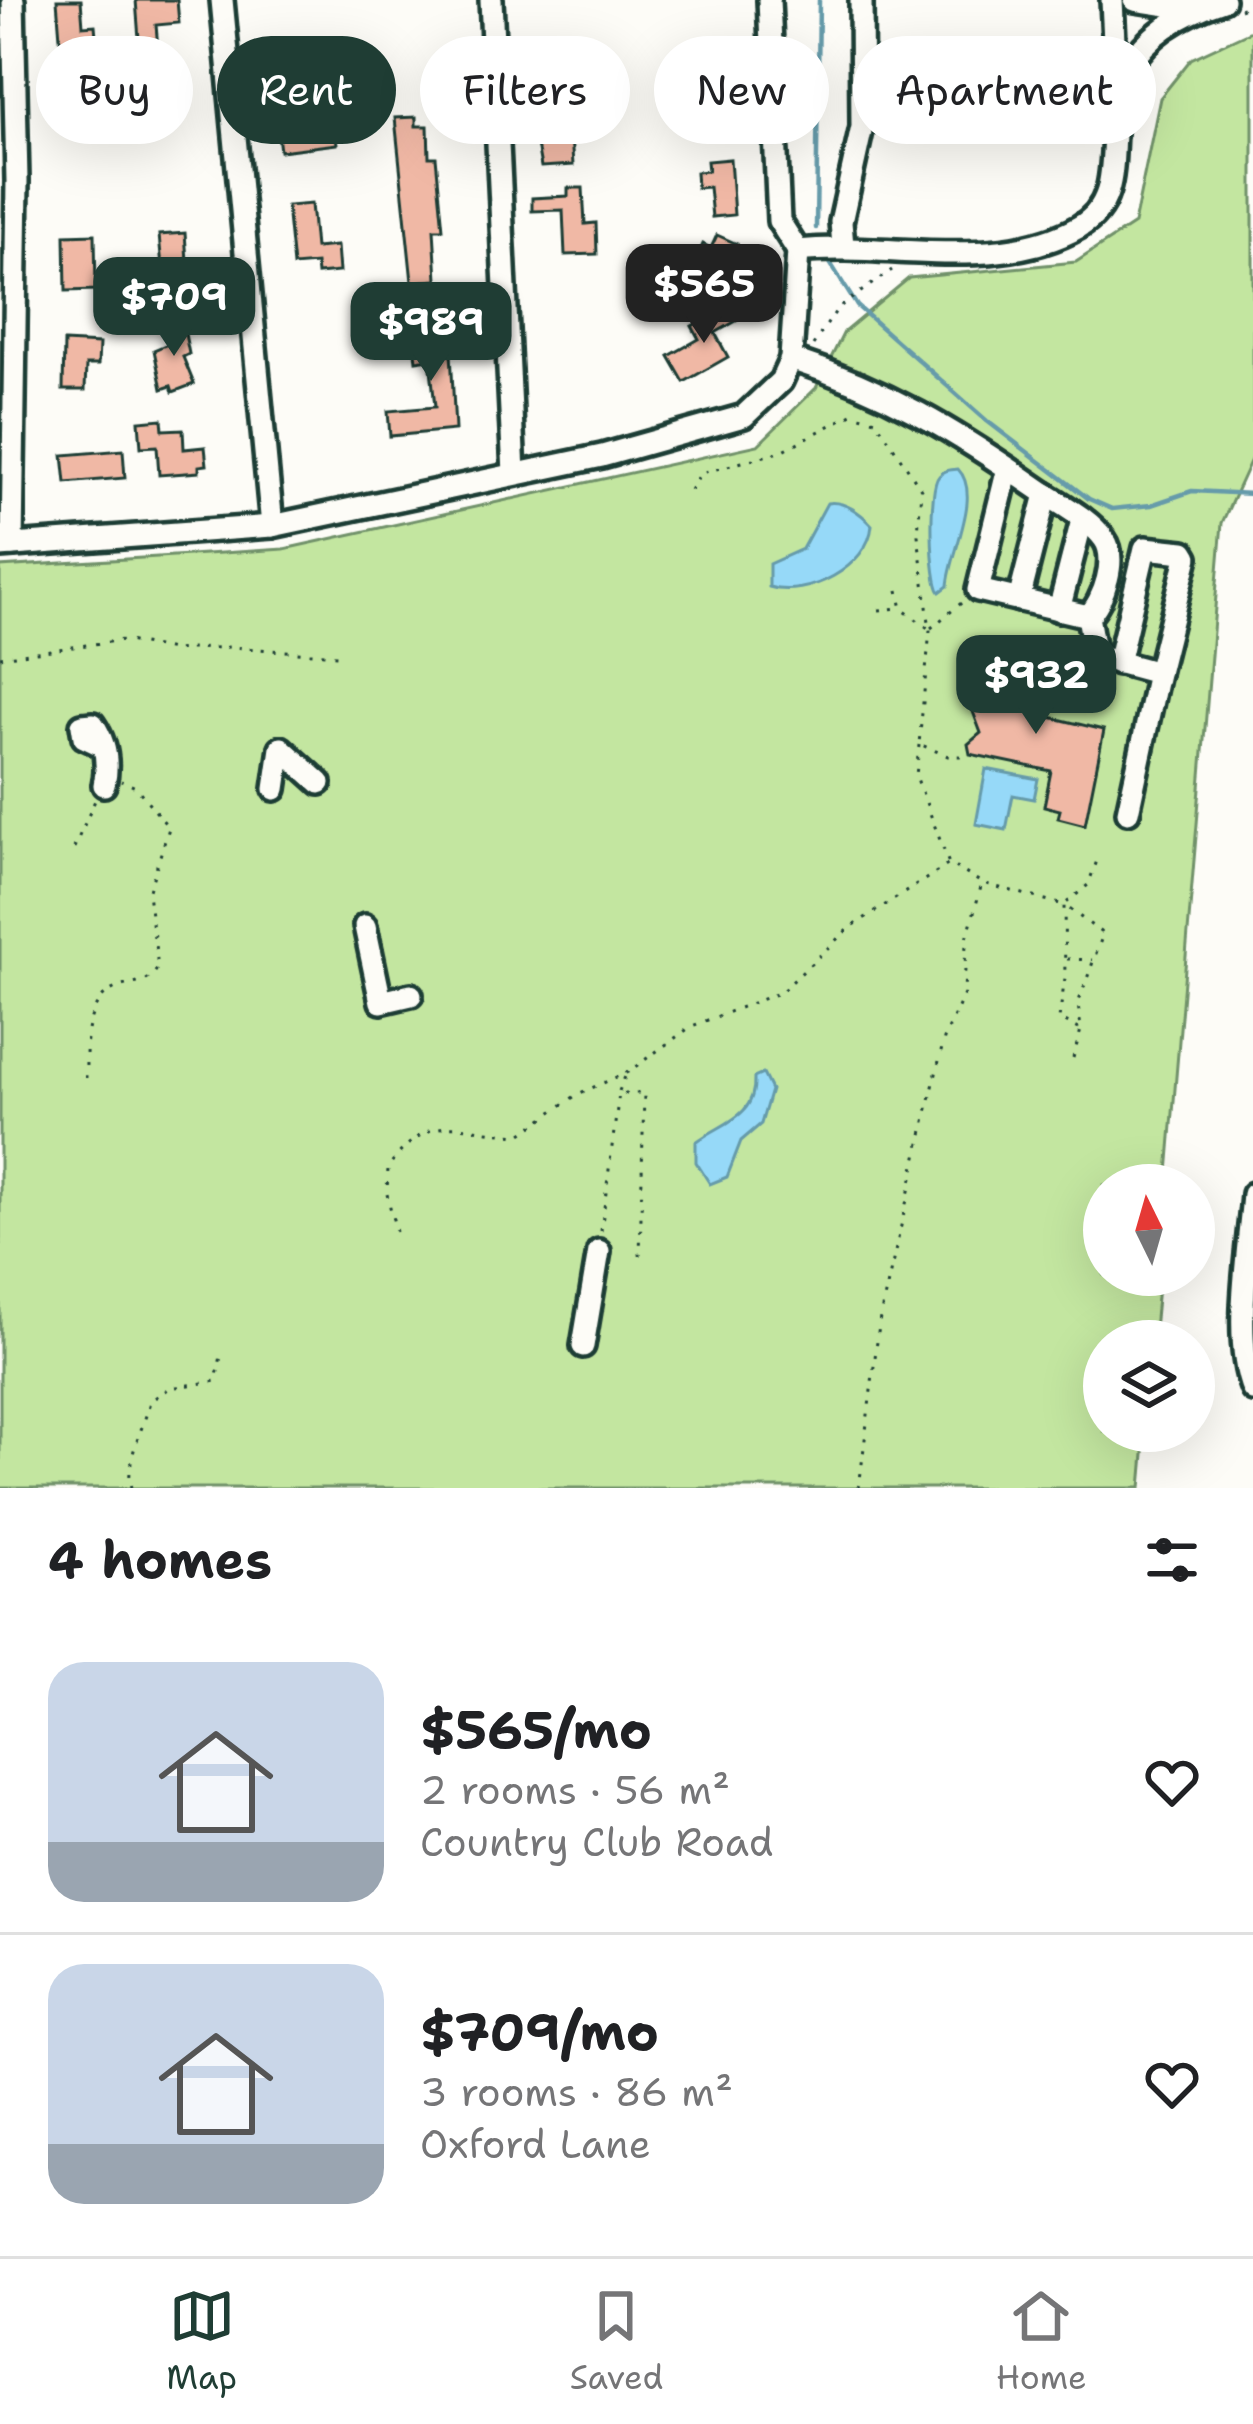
<!DOCTYPE html>
<meta charset="utf-8">
<style>
body{margin:0;font-family:"Shantell Sans",sans-serif;background:#f6f6f6;color:#202124;height:100vh;display:flex;flex-direction:column;font-size:45px;white-space:nowrap}
*{box-sizing:border-box;margin:0}
p{font-size:39px;color:#757577}
.icon{flex:none;width:66px;height:66px;fill:none;stroke:currentColor;stroke-width:2;stroke-linecap:round;stroke-linejoin:round}
.map{position:relative;height:1488px;overflow:hidden}
.sheet{display:flex;flex-direction:column;background:#fff;flex:1}
.sheet>*{flex:none}
.top-card{position:absolute;left:36px;top:36px;width:1182px;height:108px;display:flex;gap:24px}
.needle{width:78px;rotate:355deg}
.controls{position:absolute;left:1083px;top:1164px;display:grid;gap:24px}
.controls a{display:grid;place-items:center;width:132px;height:132px;border-radius:50%;background:#fff;box-shadow:0 12px 48px #0002;font-size:60px}
.price{position:absolute;translate:-50% -102px;padding:0 27px;border-radius:24px;background:#1f3d34;color:#fff;font-size:39px;line-height:78px;filter:drop-shadow(0 3px 6px #0008)}
.price::after{content:'';position:absolute;left:50%;top:72px;width:36px;height:27px;margin-left:-18px;background:inherit;clip-path:polygon(0 0,100% 0,50% 100%)}
.price.active{background:#222;color:#fff}
ul{padding:0;list-style:none}
li{display:flex;align-items:center;gap:36px;height:300px;padding:0 48px}
li+li{border-top:3px solid #e0e0e0}
li span{display:grid;place-items:center;flex:none;width:336px;height:240px;border-radius:36px;color:#555}
li>.icon{margin-inline-start:auto}
span .icon{width:144px;height:144px;fill:#fffc;stroke-width:1}
li b{font-size:51px}
h2{display:flex;justify-content:space-between;align-items:center;height:144px;padding:0 48px;font-size:51px}
.pill{padding:0 42px;border-radius:54px;background:#fff;box-shadow:0 12px 48px #0002;font-size:42px;line-height:108px}
.pill.active{background:#1f3d34;color:#fff}
.dock{display:flex;justify-content:space-around;align-items:center;height:168px;border-top:3px solid #e0e0e0;background:#fff;font-size:33px;color:#757577}
.dock a{display:grid;justify-items:center;gap:6px}
.dock .active{color:#1f3d34}
.map>svg:first-child{display:block}
.green{fill:#c3e6a0;stroke:#71926a;stroke-width:3}
.water{fill:#96d9f8;stroke:#669baa;stroke-width:3}
.lines{fill:none;stroke-linecap:round;stroke-linejoin:round}
.stream{stroke:#669baa;stroke-width:4.5}
.building{fill:#f0b8a5;stroke:#1f3d34;stroke-width:3}
.minor-casing{stroke:#1f3d34;stroke-width:30}
.path{stroke:#1f3d34;stroke-width:3;stroke-dasharray:3 9;stroke-linecap:butt}
.minor{stroke:#fdfcf7;stroke-width:21}
</style>
<div class="map">
<svg width="1253" height="1488" viewBox="0 0 1253 1488">
<rect width="100%" height="100%" fill="#fdfcf7"/>
<filter id="ink" filterUnits="userSpaceOnUse"><feTurbulence type="fractalNoise" baseFrequency=".00833" numOctaves="2"/><feDisplacementMap in="SourceGraphic" scale="24" xChannelSelector="R" yChannelSelector="G"/><feConvolveMatrix kernelMatrix="1 2 1 2 8 2 1 2 1" color-interpolation-filters="sRGB"/></filter>
<g filter="url(#ink)">
<polygon class="green" points="1253,30 1253,455 1222,523 1167,1185 1104,1185 1104,1275 1159,1275 1153,1341 1104,1341 1104,1431 1146,1431 1141,1488 0,1488 0,567 284,549 758,445 816,388 844,332 909,278 1076,262 1134,224 1160,98 1191,59"/>
<g class="water">
<path d="M958 469C983 495 950 553 948 586L940 592C931 582 928 487 939 476 945 469 950 470 958 469Z"/>
<path d="M827 503C844 500 861 513 872 525 869 567 806 599 769 587V564L802 549Z"/>
<polygon points="986,769 1038,779 1034,799 1013,795 1006,830 976,824"/>
<path d="M763 1074 771 1090 761 1124 741 1141 727 1177 710 1184 696 1162V1142C723 1122 756 1118 754 1078Z"/>
</g>
<g class="lines">
<g class="stream">
<polyline points="816,228 819,0"/>
<polyline points="829,261 857,306 987,421 1089,499 1112,509 1151,505 1192,491 1253,494"/>
</g>
</g>
<g class="building">
<polygon points="57,0 81,0 83,26 95,25 97,47 71,57 70,49 61,50"/>
<polygon points="136,0 177,0 179,23 156,25 160,71 179,69 180,88 134,92 139,39"/>
<polygon points="568,93 573,165 541,167 532,117 544,116 543,94"/>
<polygon points="310,99 312,123 334,120 337,144 280,151 274,104"/>
<polygon points="416,117 416,126 428,126 429,157 436,157 443,229 434,229 437,280 412,282 395,118"/>
<polygon points="730,159 734,215 712,217 709,187 697,188 696,172 708,171 707,161"/>
<polygon points="568,188 583,188 585,224 596,223 597,254 565,255 563,210 532,211 532,198 568,196"/>
<polygon points="311,204 315,248 337,246 339,272 317,274 316,264 293,266 287,206"/>
<polygon points="185,233 188,275 163,277 159,235"/>
<polygon points="95,234 96,290 66,291 65,235"/>
<polygon points="717,235 737,244 716,288 689,275 703,244 711,248"/>
<polygon points="730,305 738,320 715,333 728,357 684,382 669,356 699,339 692,326"/>
<polygon points="449,313 455,430 390,436 388,411 435,407 430,359 416,361 414,343 428,342 426,315"/>
<polygon points="182,319 189,354 183,357 194,384 173,392 171,386 162,389 154,350 170,343 163,327"/>
<polygon points="64,342 99,344 98,365 86,365 85,390 63,390"/>
<polygon points="162,419 163,430 183,429 184,449 205,447 207,465 199,466 199,472 159,475 157,446 141,447 139,421"/>
<polygon points="123,450 125,478 66,483 63,455"/>
<polygon points="1014,663 1030,686 1059,668 1069,683 1025,711 1104,730 1085,825 1058,818 1060,810 1044,806 1051,771 970,754 968,744 981,733 966,693 977,687 974,680"/>
</g>
<g class="lines">
<g class="minor-casing">
<g id="minor">
<polyline points="222,0 272,526"/>
<polyline points="491,0 514,473"/>
<polyline points="769,0 779,221 798,251"/>
<polyline points="1112,0 1116,83"/>
<polyline points="1135,0 1194,9"/>
<polyline points="843,246 841,222 862,127 861,0"/>
<path d="M798 251C887 241 996 274 1079 227 1158 182 1048 58 1223 0"/>
<path d="M791 359C887 390 955 431 1037 488 1058 503 1089 518 1104 539 1118 558 1104 601 1088 616L978 590 1008 468"/>
<polyline points="12,545 17,181 13,0"/>
<polyline points="0,546 272,526 602,456 744,416 781,381 791,359 798,251"/>
<polyline points="1019,600 1046,494"/>
<polyline points="1059,610 1082,520"/>
<polyline points="1088,616 1095,656 1158,673 1128,812"/>
<polyline points="1118,663 1145,548 1184,552 1187,557 1158,673"/>
<path d="M101 745 84 737 82 725 93 724C106 743 109 763 104 785"/>
<polyline points="275,789 281,748 320,783"/>
<polyline points="365,926 381,1002 411,995"/>
<path d="M1253 1194C1249 1250 1232 1338 1253 1390"/>
<polyline points="583,1346 599,1251"/>
</g>
</g>
<g class="path">
<polyline points="1240,9 1253,4"/>
<polyline points="813,345 838,308 892,270"/>
<polyline points="690,490 701,473 780,452 852,414 876,420 921,489 918,535 930,630 919,744 948,756 968,756"/>
<polyline points="898,590 902,609 928,628"/>
<polyline points="879,610 900,608"/>
<polyline points="931,628 965,600"/>
<polyline points="0,657 123,640 172,650 231,647 338,655"/>
<polyline points="919,745 916,776 949,864 982,883 1064,905 1088,885 1098,858"/>
<polyline points="74,848 96,798"/>
<polyline points="1067,959 1092,960"/>
<polyline points="1073,1058 1081,1030 1081,1029 1078,1004 1103,934 1064,905 1065,978 1059,1019 1081,1030"/>
<path d="M86 1078C86 1049 83 1002 116 988 134 981 148 987 158 967L148 893 169 828 136 787 121 781"/>
<polyline points="619,1091 627,1072"/>
<polyline points="601,1231 619,1093 644,1093 640,1257"/>
<path d="M396 1232 387 1194 388 1167C433 1108 457 1130 519 1135L578 1094 628 1072 692 1026 781 992 848 929 949 864"/>
<path d="M131 1488C125 1458 143 1432 150 1401L170 1388 216 1381 221 1356"/>
<polyline points="859,1488 880,1317 944,1039 964,994 966,942 982,883"/>
</g>
<use href="#minor" class="minor"/>
</g>
</g>
</svg>
<div class="controls">
<a><svg class="needle" viewBox="-14 -14 28 28"><path d="M0-13l5 13h-10z" fill="#e53935"/><path d="M0 13l5-13h-10z" fill="#757577"/></svg></a>
<a><svg class="icon" aria-label="layers" viewBox="0 0 24 24"><path d="M12 4l9 5-9 5-9-5zM3 14l9 5 9-5"/></svg></a>
</div>
<b class="price active" style="left:704px;top:346px">$565</b>
<b class="price" style="left:174px;top:359px">$709</b>
<b class="price" style="left:431px;top:384px">$989</b>
<b class="price" style="left:1036px;top:737px">$932</b>
<div class="top-card">
<a class="pill">Buy</a>
<a class="pill active">Rent</a>
<a class="pill">Filters</a>
<a class="pill">New</a>
<a class="pill">Apartment</a>
</div>
</div>
<section class="sheet">
<h2>4 homes<svg class="icon" aria-label="filters" viewBox="0 0 24 24"><path d="M4 7h16M4 17h16"/><circle cx="9" cy="7" r="2"/><circle cx="15" cy="17" r="2"/></svg></h2>
<ul>
<li><span style="background:linear-gradient(#c9d6e8 75%,#9aa5b1 0)"><svg class="icon" aria-label="home" viewBox="0 0 24 24"><path d="M3 11l9-7 9 7M6 9v11h12V9"/></svg></span><div><b>$565/mo</b><p>2 rooms · 56 m²</p><p>Country Club Road</p></div><svg class="icon" aria-label="heart" viewBox="0 0 24 24"><path d="M12 20l-8-8c-3-5 5-10 8-4 3-6 11-1 8 4z"/></svg></li>
<li><span style="background:linear-gradient(#c9d6e8 75%,#9aa5b1 0)"><svg class="icon" aria-label="home" viewBox="0 0 24 24"><path d="M3 11l9-7 9 7M6 9v11h12V9"/></svg></span><div><b>$709/mo</b><p>3 rooms · 86 m²</p><p>Oxford Lane</p></div><svg class="icon" aria-label="heart" viewBox="0 0 24 24"><path d="M12 20l-8-8c-3-5 5-10 8-4 3-6 11-1 8 4z"/></svg></li>
</ul>
</section>
<nav class="dock">
<a class="active"><svg class="icon" aria-label="map" viewBox="0 0 24 24"><path d="M3 6l6-2 6 2 6-2v14l-6 2-6-2-6 2zM9 4v14M15 6v14"/></svg>Map</a>
<a><svg class="icon" aria-label="saved" viewBox="0 0 24 24"><path d="M7 4h10v16l-5-4-5 4z"/></svg>Saved</a>
<a><svg class="icon" aria-label="home" viewBox="0 0 24 24"><path d="M3 11l9-7 9 7M6 9v11h12V9"/></svg>Home</a>
</nav>
